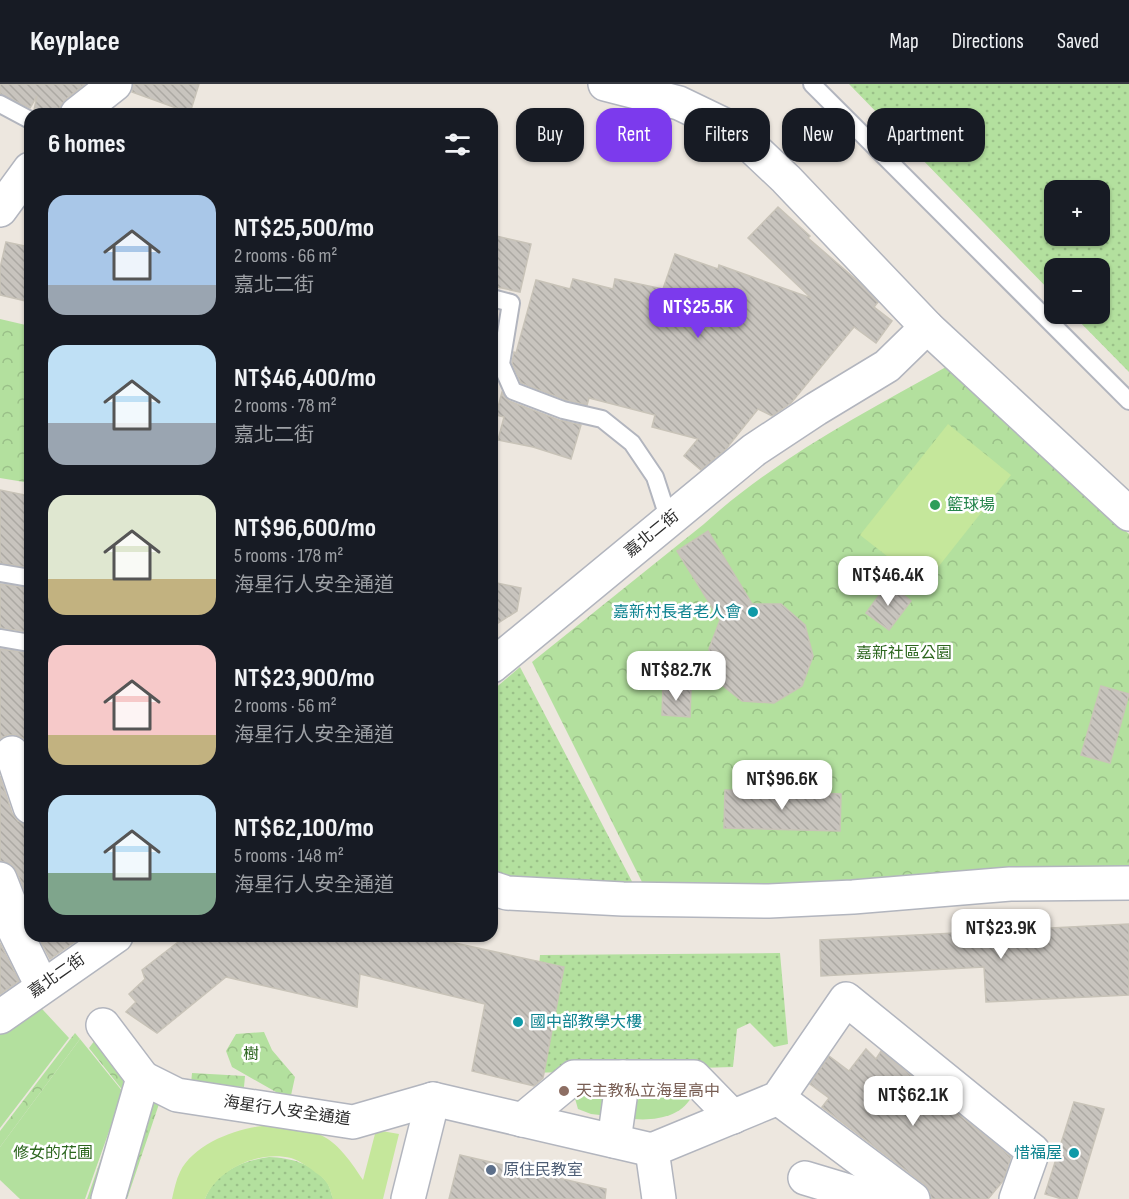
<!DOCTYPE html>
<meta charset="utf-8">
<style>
body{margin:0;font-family:"Sofia Sans Condensed","Noto Sans TC",sans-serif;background:#242831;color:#f1f3f6;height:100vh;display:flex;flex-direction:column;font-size:22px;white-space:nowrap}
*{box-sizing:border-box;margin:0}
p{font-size:20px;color:#9ea1a6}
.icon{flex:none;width:33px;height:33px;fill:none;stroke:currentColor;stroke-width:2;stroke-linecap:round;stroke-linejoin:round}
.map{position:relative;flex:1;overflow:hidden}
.drawer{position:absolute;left:24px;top:24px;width:474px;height:834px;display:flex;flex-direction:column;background:#171b24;border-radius:18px;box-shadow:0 2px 4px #0004}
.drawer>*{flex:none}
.top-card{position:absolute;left:516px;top:24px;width:522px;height:54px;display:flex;gap:12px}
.controls{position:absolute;left:1044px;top:96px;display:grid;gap:12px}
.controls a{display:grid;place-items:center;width:66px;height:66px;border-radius:12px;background:#171b24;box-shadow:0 2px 4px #0004;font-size:30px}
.price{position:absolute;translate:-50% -51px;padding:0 14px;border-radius:12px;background:#fff;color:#222;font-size:20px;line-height:39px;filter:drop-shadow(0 2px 3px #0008)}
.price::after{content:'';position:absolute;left:50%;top:36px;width:18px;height:14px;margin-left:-9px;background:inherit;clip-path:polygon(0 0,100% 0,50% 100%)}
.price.selected{background:#7c3aed;color:#fff}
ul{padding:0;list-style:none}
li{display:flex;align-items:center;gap:18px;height:150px;padding:0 24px}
li span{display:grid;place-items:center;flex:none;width:168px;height:120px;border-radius:18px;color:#555}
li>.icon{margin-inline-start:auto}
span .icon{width:72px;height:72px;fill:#fffc;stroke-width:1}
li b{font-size:26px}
h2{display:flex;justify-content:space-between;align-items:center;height:72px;padding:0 24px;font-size:26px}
.chip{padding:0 21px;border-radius:18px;background:#171b24;box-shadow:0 2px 4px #0004;font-size:21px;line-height:54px}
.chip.selected{background:#7c3aed;color:#fff}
header{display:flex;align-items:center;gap:36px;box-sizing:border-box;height:84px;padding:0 30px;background:#171b24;border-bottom:2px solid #363941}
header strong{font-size:28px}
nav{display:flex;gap:33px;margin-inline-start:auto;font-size:21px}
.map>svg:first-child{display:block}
.grass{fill:url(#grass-dots);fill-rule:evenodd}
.forest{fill:url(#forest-crowns)}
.garden{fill:#b3e09e}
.pitch{fill:#c5e79b}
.building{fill:url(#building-back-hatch);stroke:#c8c3b8;stroke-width:1.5}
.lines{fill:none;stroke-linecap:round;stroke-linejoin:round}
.lane-casing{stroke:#b2b5be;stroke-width:20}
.street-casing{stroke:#b2b5be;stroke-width:36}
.lane{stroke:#fff;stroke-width:16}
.street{stroke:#fff;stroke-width:33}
.leisure-dot{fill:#2e9e5b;stroke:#fff;stroke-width:2}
.culture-dot{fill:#0f9aa8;stroke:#fff;stroke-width:2}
.education-dot{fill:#8d6e63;stroke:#fff;stroke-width:2}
.service-dot{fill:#5c6f8a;stroke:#fff;stroke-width:2}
.labels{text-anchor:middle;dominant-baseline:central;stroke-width:5;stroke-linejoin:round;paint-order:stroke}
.leisure-label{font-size:16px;fill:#27864d;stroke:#fff;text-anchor:start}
.street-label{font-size:16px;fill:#2c2c2c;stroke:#fff}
.culture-label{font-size:16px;fill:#0d838f;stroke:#fff;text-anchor:end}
.park-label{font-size:16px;fill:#2c661e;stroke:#fff}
.education-label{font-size:16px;fill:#785e54;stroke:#fff;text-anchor:start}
.service-label{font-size:16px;fill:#4e5e75;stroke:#fff;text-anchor:start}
</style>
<header>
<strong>Keyplace</strong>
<nav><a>Map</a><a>Directions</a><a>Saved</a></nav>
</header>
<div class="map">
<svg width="1129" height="1115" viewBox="0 0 1129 1115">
<defs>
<pattern id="grass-dots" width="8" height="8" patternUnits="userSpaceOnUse" patternTransform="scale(1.5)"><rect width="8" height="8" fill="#b3e09e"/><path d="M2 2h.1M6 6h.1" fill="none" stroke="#9ac088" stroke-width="1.8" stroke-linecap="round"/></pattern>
<pattern id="forest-crowns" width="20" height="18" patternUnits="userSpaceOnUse" patternTransform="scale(1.5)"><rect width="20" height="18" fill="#b3e09e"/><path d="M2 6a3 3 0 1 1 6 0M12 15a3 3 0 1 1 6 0" fill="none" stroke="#9ac088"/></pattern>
<pattern id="building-back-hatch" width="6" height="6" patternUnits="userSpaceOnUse" patternTransform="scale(1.5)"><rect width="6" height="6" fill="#c8c4be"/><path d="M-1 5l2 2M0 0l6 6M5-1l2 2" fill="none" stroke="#aca9a3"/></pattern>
</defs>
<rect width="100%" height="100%" fill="#ede7df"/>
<g class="grass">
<path d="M849 0H1129V288L1072 230H1100V184H1054V211ZM1100 106V152H1054V106Z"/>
<polygon points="520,583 637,807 512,796 492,790 492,607"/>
<polygon points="780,869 788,960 774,963 750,939 737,945 733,983 530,989 540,871"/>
<path d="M269 1073C291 1074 311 1079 326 1097 330 1102 331 1109 333 1115H205C216 1087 242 1077 269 1073Z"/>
</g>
<g class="forest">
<polygon points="0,235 30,242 30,399 0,394"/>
<path d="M946 283 1129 450V784L646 806 532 578 704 440C775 375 862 330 946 283Z"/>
<polygon points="264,948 272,966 295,993 290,1016 232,983 226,967 236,950"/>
<polygon points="75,949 80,955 0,1063 0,1047"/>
<polygon points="98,952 130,1009 93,1115 87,1115 124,1008 89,964"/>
<polygon points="192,989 245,992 244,1003 191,1000"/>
<polygon points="151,1017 159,1020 127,1115 117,1115"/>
</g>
<g class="garden">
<polygon points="31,913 69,954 0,1044 0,942"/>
<polygon points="80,955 123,1008 85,1115 20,1115 0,1096 0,1063"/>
<polygon points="613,1001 609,1032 591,1030 578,1025 574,1011 580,1003"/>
<path d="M634 1001 693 1009C685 1032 656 1037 634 1035Z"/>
</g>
<g class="pitch">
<polygon points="948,340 1011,391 924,501 860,451"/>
<path d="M262 1042C318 1043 333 1049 363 1096L376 1046 399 1050 383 1115H333C331 1110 330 1102 326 1098 324 1094 319 1091 316 1089 309 1083 300 1077 291 1074 259 1066 217 1085 205 1115H172C174 1106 176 1096 180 1088 193 1061 234 1045 262 1042Z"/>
</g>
<g class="building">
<polygon points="0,0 85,0 65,16 60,23 59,30 39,30 34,26 37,12 30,24 0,10"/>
<polygon points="133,0 199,0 190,29 132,8"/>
<polygon points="778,123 810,152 808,154 860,199 878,218 874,223 892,237 876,259 854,243 791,319 772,332 758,325 726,365 701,386 684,372 698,355 652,343 655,331 589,314 587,321 566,316 521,299 512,279 514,268 516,269 536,196 570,205 573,195 613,205 615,195 663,205 675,170 718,185 719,181 811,214 748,154"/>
<polygon points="492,151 531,160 520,208 492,202"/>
<polygon points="6,158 30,163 30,218 0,211 0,184"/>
<polygon points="502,308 509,317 559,336 581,341 571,375 533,363 498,356 504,333 496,331"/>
<polygon points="0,406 30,412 30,462 26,483 0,479"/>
<polygon points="708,447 752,520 781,520 805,541 813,572 802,602 774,619 742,617 717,597 709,565 720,536 677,467"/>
<polygon points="492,498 521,504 517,527 492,543"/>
<polygon points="888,499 911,517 889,546 866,529"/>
<polygon points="0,500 30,504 30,548 0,544"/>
<polygon points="0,565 30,569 30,664 25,655 16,651 7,651 0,655"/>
<polygon points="663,602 691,604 690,633 662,631"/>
<polygon points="1101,602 1129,610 1110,679 1081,671"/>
<polygon points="0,692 12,729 18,737 30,741 30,820 17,788 11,780 0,777"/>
<polygon points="725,706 841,710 840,747 724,744"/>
<polygon points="1129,840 1129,911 986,918 984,883 821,892 820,856"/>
<polygon points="38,852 83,852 50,875"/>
<polygon points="186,852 423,852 564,883 543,994 534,1002 472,987 485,920 360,890 357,923 226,893 157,949 126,928 136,918 129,910 145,895 142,886"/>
<polygon points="0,859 19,897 0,910"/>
<polygon points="866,965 876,975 881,967 1011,1073 1003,1097 988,1115 931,1115 930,1107 924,1100 822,1023 829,1014 810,1000 829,972 849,987"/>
<polygon points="1074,1018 1104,1025 1077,1115 1062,1115 1045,1110"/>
<polygon points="460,1071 606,1105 605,1115 449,1115"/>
</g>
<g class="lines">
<g class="lane-casing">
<g id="lane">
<polyline points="812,0 1129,317"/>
<polyline points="0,20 30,36"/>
<polyline points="492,214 511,219 501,280 513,307 563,326 602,335 632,359 655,393 669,436"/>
<polyline points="0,489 30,494"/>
<polyline points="0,554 30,559"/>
</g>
</g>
<g class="street-casing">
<g id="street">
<polyline points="77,30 115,0"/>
<polyline points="0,126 30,85"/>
<polyline points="927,243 1129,430"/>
<polyline points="492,582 754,366 816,325 887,282 927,243 786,95 733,45 679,19 605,0"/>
<polyline points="12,669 30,723"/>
<polyline points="0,795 18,841 13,843 42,902"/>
<polyline points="492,804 507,809 623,815 769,817 853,813 1010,800 1129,799"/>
<polyline points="0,933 116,852"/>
<polyline points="103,941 143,994"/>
<polyline points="778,1014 913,1115"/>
<polyline points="522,1036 574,993 694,993 733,1033"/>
<polyline points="614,1057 623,993"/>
<polyline points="652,1066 659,1115"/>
<polyline points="805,1094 875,1115"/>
<polyline points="108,1115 143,994 177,1011 353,1038 433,1015 652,1066 778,1014 846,915 1033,1067 1016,1115"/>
<polyline points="408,1115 433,1015"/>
</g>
</g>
<use href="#lane" class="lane"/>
<use href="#street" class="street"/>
</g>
<circle class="leisure-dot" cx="935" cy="421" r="6"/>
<g class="culture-dot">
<circle cx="753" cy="528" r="6"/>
<circle cx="518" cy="938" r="6"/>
<circle cx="1074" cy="1069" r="6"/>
</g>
<circle class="education-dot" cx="564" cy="1007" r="6"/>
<circle class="service-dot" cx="491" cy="1086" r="6"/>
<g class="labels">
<g class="leisure-label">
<text x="947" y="421">籃球場</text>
</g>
<g class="street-label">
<text transform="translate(652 450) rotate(-39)">嘉北二街</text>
<text transform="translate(57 892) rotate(-35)">嘉北二街</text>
<text transform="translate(287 1027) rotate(8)">海星行人安全通道</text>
</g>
<g class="culture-label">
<text x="741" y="528">嘉新村長者老人會</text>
<text x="530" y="938" text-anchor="start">國中部教學大樓</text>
<text x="1062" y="1069">惜福屋</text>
</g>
<g class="park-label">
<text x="904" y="569">嘉新社區公園</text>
<text x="251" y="970">樹</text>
<text x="53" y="1069">修女的花圃</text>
</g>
<g class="education-label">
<text x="576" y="1007">天主教私立海星高中</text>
</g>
<g class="service-label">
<text x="503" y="1086">原住民教室</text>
</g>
</g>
</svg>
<div class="controls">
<a>+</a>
<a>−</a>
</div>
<b class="price selected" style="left:698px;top:255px">NT$25.5K</b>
<b class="price" style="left:888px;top:523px">NT$46.4K</b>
<b class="price" style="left:676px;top:618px">NT$82.7K</b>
<b class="price" style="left:782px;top:727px">NT$96.6K</b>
<b class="price" style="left:1001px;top:876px">NT$23.9K</b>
<b class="price" style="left:913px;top:1043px">NT$62.1K</b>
<div class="top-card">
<a class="chip">Buy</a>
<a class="chip selected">Rent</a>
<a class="chip">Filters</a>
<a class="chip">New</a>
<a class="chip">Apartment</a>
</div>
<section class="drawer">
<h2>6 homes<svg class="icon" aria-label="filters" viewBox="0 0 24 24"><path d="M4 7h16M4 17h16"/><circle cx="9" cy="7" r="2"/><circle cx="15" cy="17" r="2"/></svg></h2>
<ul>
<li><span style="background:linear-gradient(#a9c7e8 75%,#9aa5b1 0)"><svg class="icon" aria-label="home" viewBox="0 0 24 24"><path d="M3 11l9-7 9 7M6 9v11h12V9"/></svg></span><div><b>NT$25,500/mo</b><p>2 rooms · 66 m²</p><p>嘉北二街</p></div></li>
<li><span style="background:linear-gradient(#bfe0f5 65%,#9aa5b1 0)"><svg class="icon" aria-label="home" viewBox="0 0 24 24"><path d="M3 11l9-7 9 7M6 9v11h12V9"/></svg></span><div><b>NT$46,400/mo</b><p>2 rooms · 78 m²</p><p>嘉北二街</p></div></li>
<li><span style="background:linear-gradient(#dfe7d0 70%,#c2b280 0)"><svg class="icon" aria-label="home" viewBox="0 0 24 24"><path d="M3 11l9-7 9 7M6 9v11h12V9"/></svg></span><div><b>NT$96,600/mo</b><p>5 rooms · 178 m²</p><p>海星行人安全通道</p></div></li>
<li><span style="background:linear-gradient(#f6c9c9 75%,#c2b280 0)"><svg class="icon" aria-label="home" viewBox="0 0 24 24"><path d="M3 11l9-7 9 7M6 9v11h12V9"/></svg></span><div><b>NT$23,900/mo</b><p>2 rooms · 56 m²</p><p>海星行人安全通道</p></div></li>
<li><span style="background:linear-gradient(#bfe0f5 65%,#7fa58c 0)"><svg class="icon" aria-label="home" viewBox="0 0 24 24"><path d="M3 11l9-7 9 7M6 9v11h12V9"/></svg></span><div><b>NT$62,100/mo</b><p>5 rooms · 148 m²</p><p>海星行人安全通道</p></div></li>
</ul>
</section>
</div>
